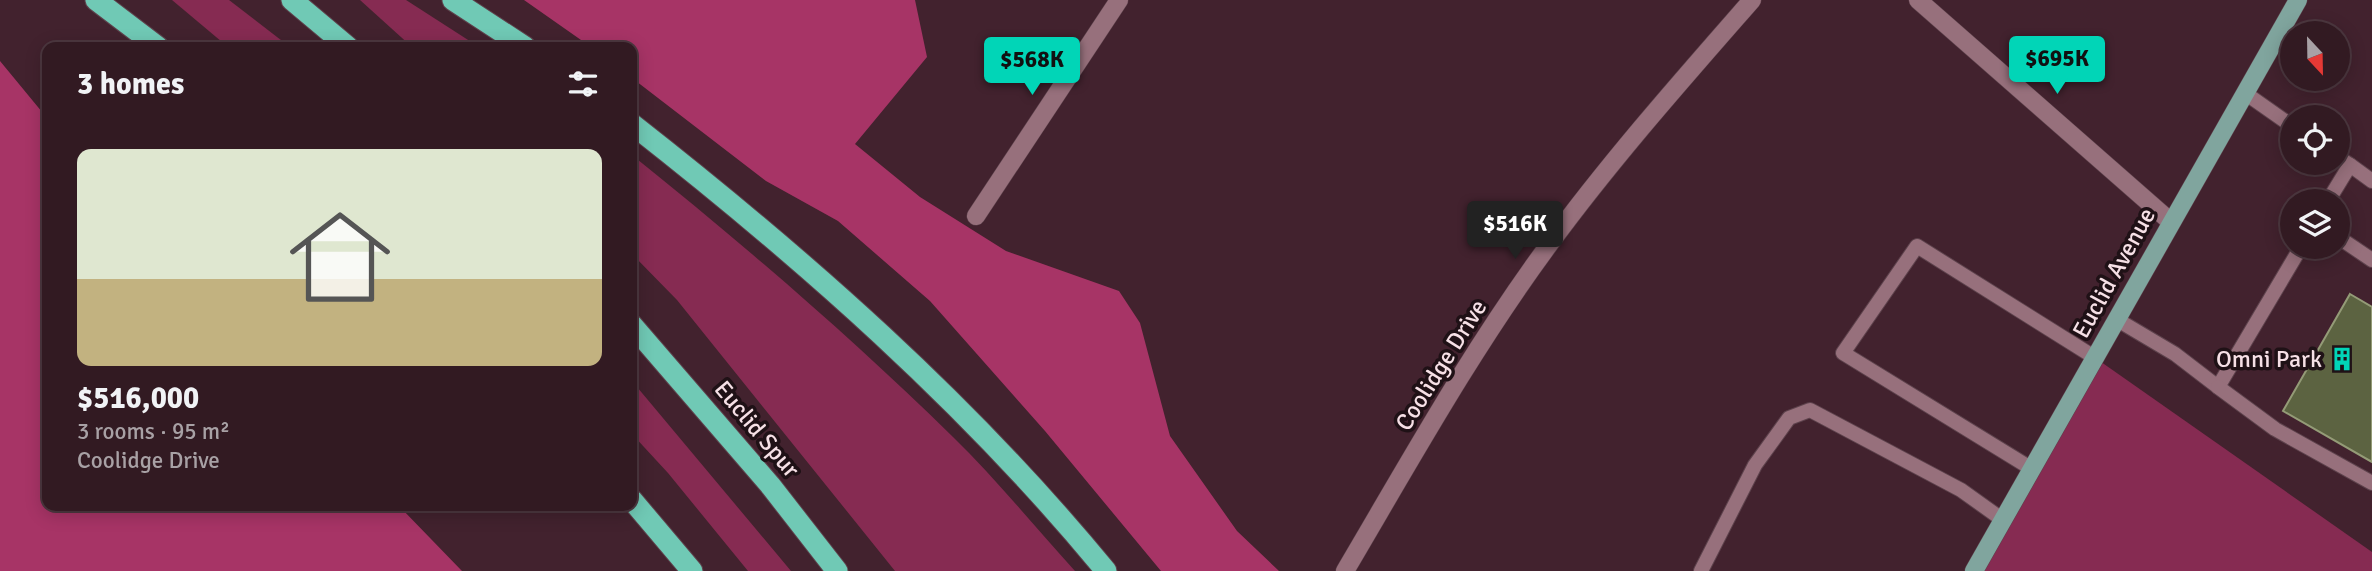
<!DOCTYPE html>
<meta charset="utf-8">
<style>
body{margin:0;font-family:Signika,sans-serif;background:#3d272f;color:#f1f3f6;height:100vh;display:flex;flex-direction:column;font-size:26px;white-space:nowrap}
*{box-sizing:border-box;margin:0}
p{font-size:23px;color:#a8a1a5}
.icon{flex:none;width:38px;height:38px;fill:none;stroke:currentColor;stroke-width:2;stroke-linecap:round;stroke-linejoin:round}
.map{position:relative;flex:1;overflow:hidden}
.drawer{position:absolute;left:42px;top:42px;width:595px;height:469px;display:flex;flex-direction:column;background:#321a22;border-radius:14px;box-shadow:0 4px 18px #0003,0 0 0 2px #4d3840}
.drawer>*{flex:none}
.needle{width:46px;rotate:158deg}
.buttons{position:absolute;left:2280px;top:21px;display:grid;gap:14px}
.buttons a{display:grid;place-items:center;width:70px;height:70px;border-radius:50%;background:#321a22;box-shadow:0 4px 18px #0003,0 0 0 2px #4d3840;font-size:35px}
.price{position:absolute;translate:-50% -60px;padding:0 16px;border-radius:7px;background:#01d5b7;color:#111;font-size:23px;line-height:46px;filter:drop-shadow(0 2px 4px #0008)}
.price::after{content:'';position:absolute;left:50%;top:42px;width:21px;height:16px;margin-left:-10px;background:inherit;clip-path:polygon(0 0,100% 0,50% 100%)}
.price.active{background:#222;color:#fff}
ul{padding:0;list-style:none}
li{display:grid;align-content:center;gap:14px;height:371px;padding:0 35px}
li span{display:grid;place-items:center;height:217px;border-radius:14px;color:#555}
li>.icon{margin-inline-start:auto}
span .icon{width:126px;height:126px;fill:#fffc;stroke-width:1}
li b{font-size:30px}
h2{display:flex;justify-content:space-between;align-items:center;height:84px;padding:0 35px;font-size:30px}
.map>svg:first-child{display:block}
.green{fill:#862b52}
.forest{fill:#a73466}
.building{fill:#5c6341;stroke:#949b77;stroke-width:2}
.lines{fill:none;stroke-linecap:round;stroke-linejoin:round}
.service-casing{stroke:#5d424c;stroke-width:16}
.minor-casing{stroke:#5d424c;stroke-width:19}
.primary-casing{stroke:#5d424c;stroke-width:19}
.motorway-casing{stroke:#5d424c;stroke-width:23}
.service{stroke:#97707c;stroke-width:14}
.minor{stroke:#97707c;stroke-width:18}
.primary{stroke:#80a59e;stroke-width:18}
.motorway{stroke:#70c9b5;stroke-width:21}
.labels{text-anchor:middle;dominant-baseline:central;stroke-width:7;stroke-linejoin:round;paint-order:stroke}
.street-label{font-size:24px;fill:#f6e0e6;stroke:#1f1116}
.poi-label{font-size:24px;fill:#f6e0e6;stroke:#1f1116;text-anchor:end}
</style>
<div class="map">
<svg width="2372" height="571" viewBox="0 0 2372 571">
<rect width="100%" height="100%" fill="#42222e"/>
<g class="green">
<polygon points="172,0 229,0 290,47 228,47"/>
<polygon points="360,0 406,0 479,47 412,47"/>
<path d="M632 155C743 244 851 337 953 437 996 479 1034 526 1075 571H895L677 300 632 254Z"/>
<polygon points="2094,357 2372,552 2372,571 1974,571"/>
<polygon points="632,381 791,571 748,571 668,473 632,434"/>
</g>
<g class="forest">
<polygon points="524,0 915,0 927,57 855,144 920,197 1006,251 1119,291 1140,323 1170,436 1237,531 1279,571 1161,571 1045,431 930,301 838,221 766,181 632,78 632,47 591,47"/>
<polygon points="0,61 47,118 47,506 399,506 462,571 0,571"/>
</g>
<polygon class="building" points="2350,294 2372,307 2372,462 2283,411"/>
<g class="lines">
<g class="service-casing">
<g id="service">
<polyline points="2245,93 2292,126"/>
<polyline points="2350,165 2372,181"/>
<polyline points="2328,201 2350,165 2338,157"/>
<polyline points="2338,237 2372,260"/>
<polyline points="2116,319 2175,354 2218,387 2301,247"/>
<polyline points="2218,387 2275,429 2372,483"/>
<polyline points="2032,469 1843,353 1917,246 2094,357"/>
<polyline points="1701,571 1755,465 1789,418 1810,410 1961,490 2003,520"/>
</g>
</g>
<g class="minor-casing">
<g id="minor">
<polyline points="1918,0 2171,222"/>
<polyline points="976,216 1119,0"/>
<path d="M1345 571C1410 461 1472 349 1548 246 1611 160 1682 80 1752 0"/>
</g>
</g>
<g class="primary-casing">
<polyline id="primary" points="1974,571 2298,0"/>
</g>
<g class="motorway-casing">
<g id="motorway">
<polyline points="96,0 158,47"/>
<polyline points="292,0 348,47"/>
<polyline points="453,0 525,47"/>
<path d="M632 124C803 258 968 403 1106 571"/>
<polyline points="632,325 770,485 837,571"/>
<polyline points="632,500 692,571"/>
</g>
</g>
<use href="#service" class="service"/>
<use href="#minor" class="minor"/>
<use href="#primary" class="primary"/>
<use href="#motorway" class="motorway"/>
</g>
<defs>
<g id="building-bare" transform="scale(1.89)"><path d="M-4-6H4V6H1V3H-1V6H-4ZM-2.5-4.3h1.7v1.8h-1.7ZM.8-4.3h1.7v1.8H.8ZM-2.5-1h1.7V.8h-1.7ZM.8-1h1.7V.8H.8Z" fill="#01d5b7" stroke="#1f1116" stroke-width="2.5" paint-order="stroke"/></g>
</defs>
<g fill-rule="evenodd">
<use href="#building-bare" x="2342" y="359"/>
</g>
<g class="labels">
<g class="street-label">
<text transform="translate(2114 273) rotate(-61)">Euclid Avenue</text>
<text transform="translate(1441 365) rotate(-58)">Coolidge Drive</text>
<text transform="translate(757 429) rotate(50)">Euclid Spur</text>
</g>
<g class="poi-label">
<text x="2322" y="359">Omni Park</text>
</g>
</g>
</svg>
<div class="buttons">
<a><svg class="needle" viewBox="-14 -14 28 28"><path d="M0-13l5 13h-10z" fill="#e53935"/><path d="M0 13l5-13h-10z" fill="#a8a1a5"/></svg></a>
<a><svg class="icon" aria-label="locate" viewBox="0 0 24 24"><circle cx="12" cy="12" r="6"/><path d="M12 2v4M12 18v4M2 12h4M18 12h4"/></svg></a>
<a><svg class="icon" aria-label="layers" viewBox="0 0 24 24"><path d="M12 4l9 5-9 5-9-5zM3 14l9 5 9-5"/></svg></a>
</div>
<b class="price" style="left:2057px;top:96px">$695K</b>
<b class="price" style="left:1032px;top:97px">$568K</b>
<b class="price active" style="left:1515px;top:261px">$516K</b>
<section class="drawer">
<h2>3 homes<svg class="icon" aria-label="filters" viewBox="0 0 24 24"><path d="M4 7h16M4 17h16"/><circle cx="9" cy="7" r="2"/><circle cx="15" cy="17" r="2"/></svg></h2>
<ul>
<li><span style="background:linear-gradient(#dfe7d0 60%,#c2b280 0)"><svg class="icon" aria-label="home" viewBox="0 0 24 24"><path d="M3 11l9-7 9 7M6 9v11h12V9"/></svg></span><div><b>$516,000</b><p>3 rooms · 95 m²</p><p>Coolidge Drive</p></div></li>
</ul>
</section>
</div>
